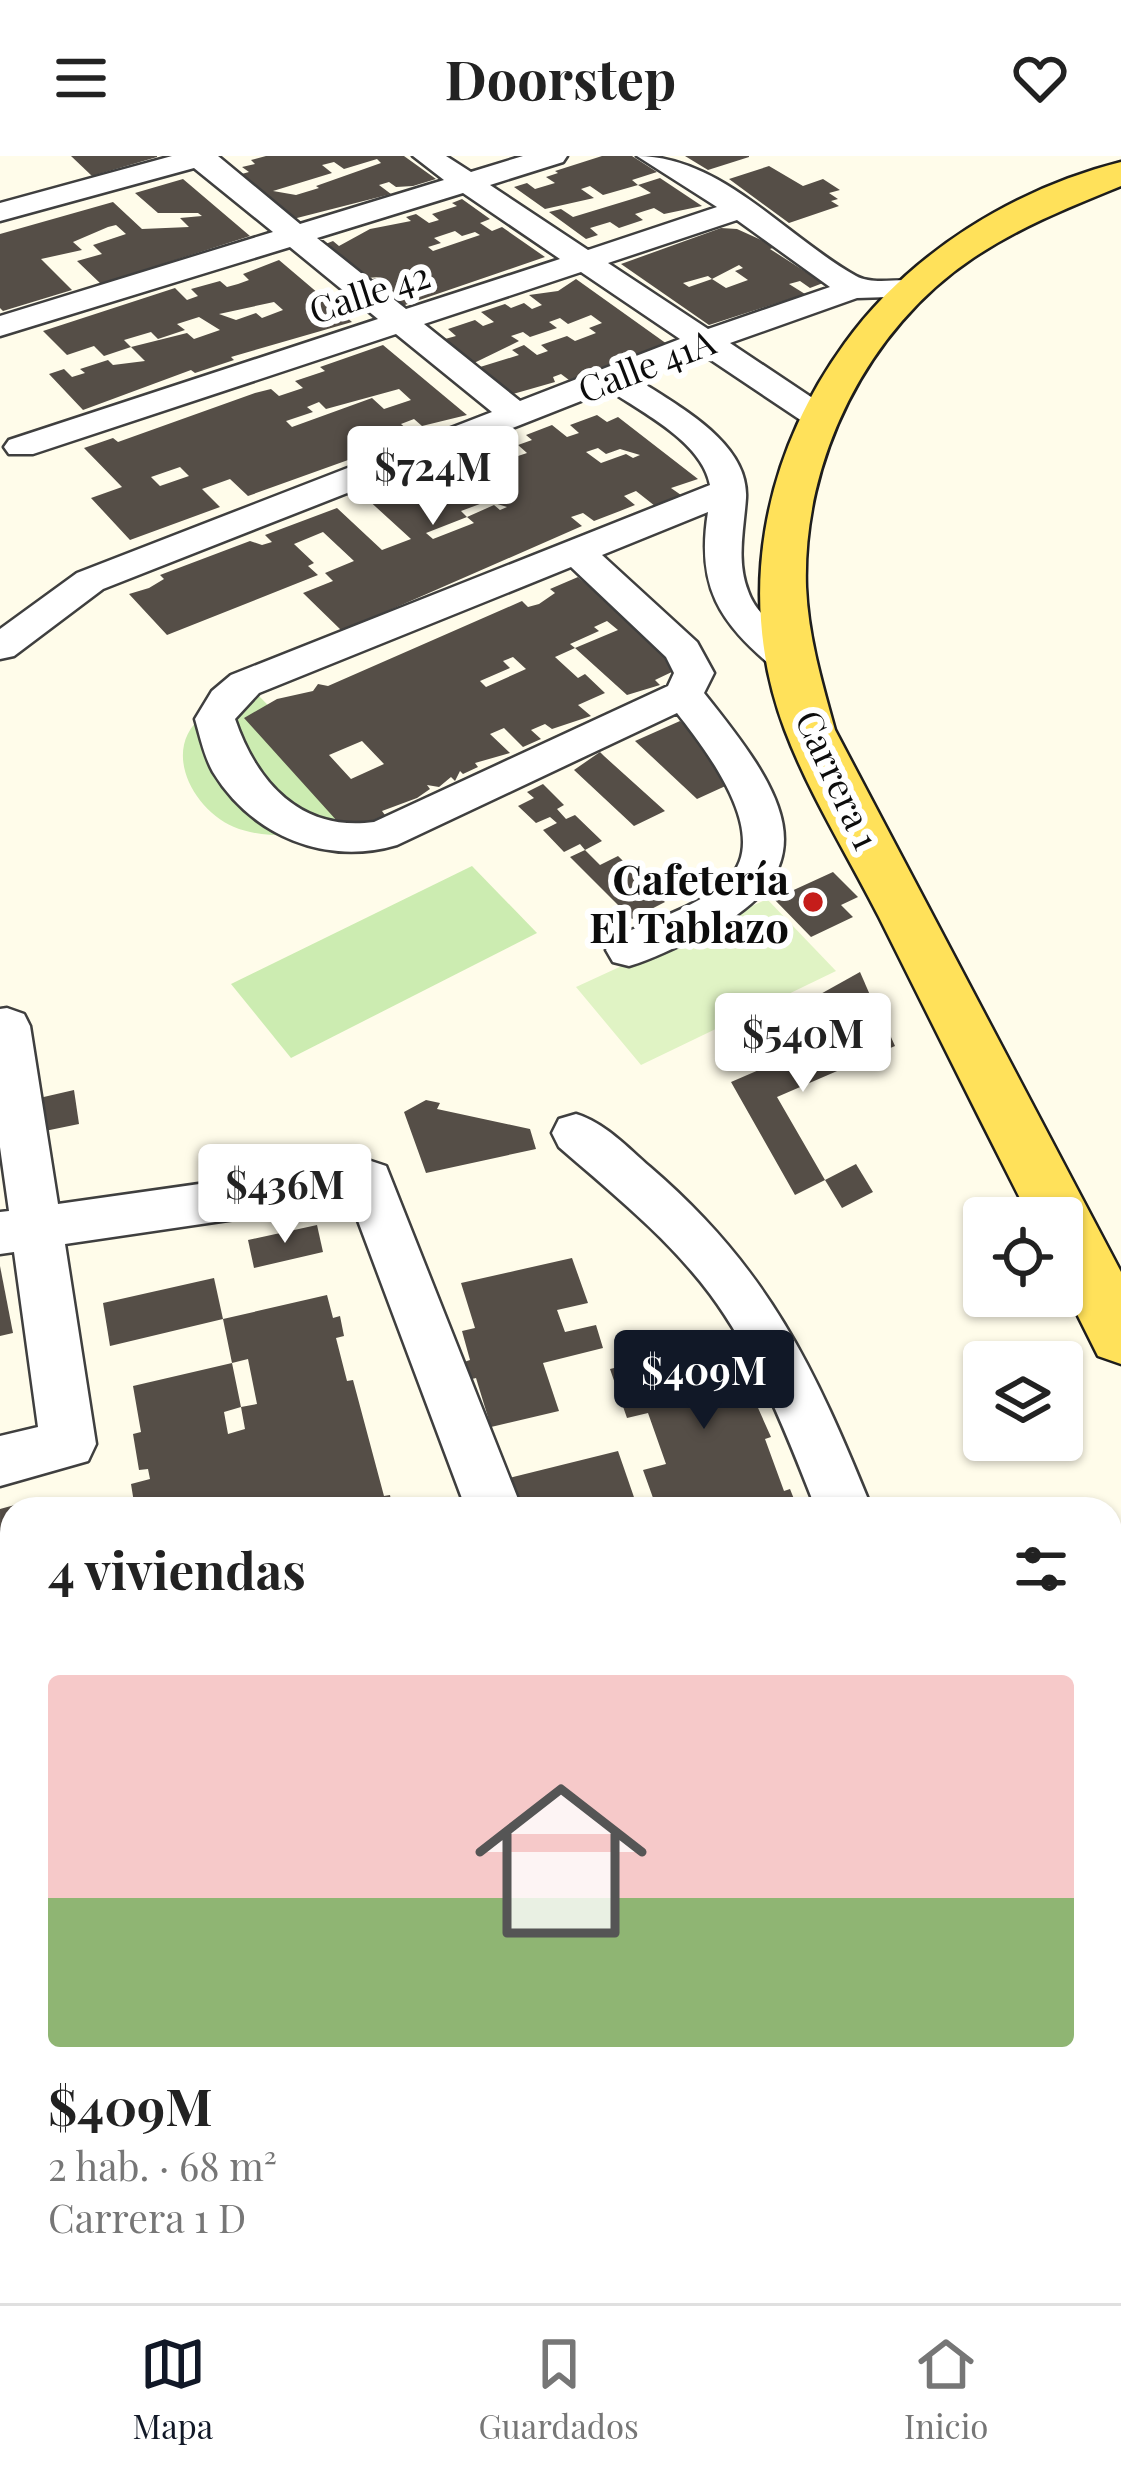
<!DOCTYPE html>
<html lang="es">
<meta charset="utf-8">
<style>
body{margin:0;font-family:"Playfair Display",serif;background:#f6f6f6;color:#222;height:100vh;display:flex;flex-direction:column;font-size:45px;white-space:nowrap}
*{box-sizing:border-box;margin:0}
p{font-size:39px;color:#767676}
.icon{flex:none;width:66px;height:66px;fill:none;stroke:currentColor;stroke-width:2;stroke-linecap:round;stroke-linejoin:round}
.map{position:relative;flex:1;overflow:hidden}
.sheet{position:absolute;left:0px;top:1341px;width:1122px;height:807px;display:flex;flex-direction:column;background:#fff;border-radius:36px 36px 0 0;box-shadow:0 3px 9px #0004}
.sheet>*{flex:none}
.fabs{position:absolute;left:963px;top:1041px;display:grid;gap:24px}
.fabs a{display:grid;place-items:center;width:120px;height:120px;border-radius:12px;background:#fff;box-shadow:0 3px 9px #0004;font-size:60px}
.price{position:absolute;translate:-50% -102px;padding:0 27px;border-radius:12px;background:#fff;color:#222;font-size:39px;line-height:78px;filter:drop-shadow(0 3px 6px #0008)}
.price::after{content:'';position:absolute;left:50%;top:72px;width:36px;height:27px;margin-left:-18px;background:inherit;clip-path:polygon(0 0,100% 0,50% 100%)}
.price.on{background:#111827;color:#fff}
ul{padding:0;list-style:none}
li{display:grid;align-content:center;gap:24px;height:636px;padding:0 48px}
li span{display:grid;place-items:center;height:372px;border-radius:12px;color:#555}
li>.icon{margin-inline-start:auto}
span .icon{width:216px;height:216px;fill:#fffc;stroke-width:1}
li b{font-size:51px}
h2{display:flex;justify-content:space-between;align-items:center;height:144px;padding:0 48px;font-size:51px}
header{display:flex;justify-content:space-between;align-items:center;height:156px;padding:0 48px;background:#fff;font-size:54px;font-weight:700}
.dock{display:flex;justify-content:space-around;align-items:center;height:168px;border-top:3px solid #e0e0e0;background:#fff;font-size:33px;color:#767676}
.dock a{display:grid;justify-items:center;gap:6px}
.dock .on{color:#111827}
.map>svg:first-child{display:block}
.green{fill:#ccecb1}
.pitch{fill:#e0f3c4}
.building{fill:#554e47;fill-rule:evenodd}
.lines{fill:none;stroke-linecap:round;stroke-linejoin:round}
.minor-casing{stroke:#3f3f3f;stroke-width:5}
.major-casing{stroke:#1d1d1d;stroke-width:5}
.minor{fill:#fff;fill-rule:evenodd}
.major{fill:#ffe15a;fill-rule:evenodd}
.poi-dot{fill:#c51d1a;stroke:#fff;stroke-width:4.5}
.labels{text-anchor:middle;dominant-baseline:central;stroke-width:12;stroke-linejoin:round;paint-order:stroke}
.far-street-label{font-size:36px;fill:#0c0c0c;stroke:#fff}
.poi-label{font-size:42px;font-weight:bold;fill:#0c0c0c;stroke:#fff;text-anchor:end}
</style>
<header><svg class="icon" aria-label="menu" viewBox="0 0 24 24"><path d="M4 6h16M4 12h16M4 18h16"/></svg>Doorstep<svg class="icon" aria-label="heart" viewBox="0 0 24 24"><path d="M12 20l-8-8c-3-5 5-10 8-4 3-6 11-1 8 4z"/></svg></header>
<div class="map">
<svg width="1121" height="2147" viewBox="0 0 1121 2147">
<rect width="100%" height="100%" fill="#fffcea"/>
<g class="green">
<path d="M256 537 370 653C351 661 329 675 309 678 287 681 255 680 234 671 192 653 160 592 204 559 217 549 240 543 256 537Z"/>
<polygon points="472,710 537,777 291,902 231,828"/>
</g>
<polygon class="pitch" points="767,743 836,815 641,909 576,831"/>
<g class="building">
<polygon points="71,0 157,0 157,1 92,20"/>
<path d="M266 0H404L436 23 413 30 396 31 389 26 379 29 391 38 293 63 238 19 249 16 242 11 255 8 251 4ZM377 3 381 7 316 30 319 32 296 39 273 35 332 17 322 9 334 6 344 13Z"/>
<polygon points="602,0 632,0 657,16 632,24 638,29 603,39 590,30 581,33 594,42 545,53 514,31 527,27 535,33 555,27 546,21 558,17 555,15"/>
<polygon points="685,0 749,0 749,1 708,14"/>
<polygon points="769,10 803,30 823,23 840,34 829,37 838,43 831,45 839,50 789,67 729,23"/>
<polygon points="660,22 702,50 664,58 654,52 635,58 643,64 619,72 610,66 590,72 598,79 586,83 549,56 561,53 573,61 629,44 651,37 638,29"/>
<polygon points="183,23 250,80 101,128 77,105 102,98 93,89 126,78 116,69 108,71 73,86 82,94 41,103 72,134 3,155 0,152 0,78 113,46 142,73 189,71 180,62 202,60 198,57 158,57 135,37"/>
<path d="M462 43 490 63 480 67 492 75 502 71 545 101 402 150 369 124 380 121 367 122 323 89 333 85 339 90 370 73 411 65 406 61 416 58 429 67 439 64 432 58 457 50 452 47ZM455 75 462 80 475 76 480 79 433 95 428 91 441 87 434 82Z"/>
<path d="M721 72 737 73 768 87 775 91 770 93 823 127 810 132 800 125 789 128 805 138 709 169 621 108ZM739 109 743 112 735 115 748 124 726 132 712 123 689 131 683 127 708 120 712 123Z"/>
<path d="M279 104 352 166 231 201 234 204 195 217 191 214 83 254 49 218 64 213 72 221 85 217 80 213 108 204 113 209 145 205 131 191 104 200 94 190 67 199 43 175 175 132 187 144 198 140 191 133 220 125 227 131 238 128 249 124 243 118ZM274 146 283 154 262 162 256 157 236 164 219 158ZM199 161 220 174 194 183 187 177 131 191 124 184 151 176 158 183 185 174 177 168Z"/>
<polygon points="576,123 667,188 569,224 561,218 553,221 555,226 513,238 480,211 519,199 512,194 524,189 537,199 548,195 541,189 567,180 575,185 596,177 589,172 602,167 591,159 568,168 560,162 549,166 557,172 530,181 523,176 511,180 519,185 474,207 445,183 456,180 448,173 475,164 483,170 494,166 481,156 505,148 511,152 524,147 532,153 542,149 529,139 558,135"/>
<path d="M383 189 467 259 422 270 414 263 401 268 415 280 248 340 230 323 202 333 220 351 130 384 91 342 122 331 84 292 113 282 118 286 255 237 271 233 279 240 303 232 295 225 325 215 320 211ZM399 233 411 244 384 253 372 242 292 271 286 265 313 256 307 251 319 246 326 253ZM180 311 189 320 160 330 151 321Z"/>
<path d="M597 259 607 266 618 261 698 323 671 332 681 339 655 350 636 335 624 340 635 349 620 355 594 365 583 357 571 361 582 370 342 475 303 437 333 425 325 417 354 405 323 376 294 388 314 407 308 410 318 419 167 479 129 438 149 432 164 423 160 419 250 385 262 389 272 386 265 379 337 352 382 394 411 383 365 341 407 325 424 324 462 304 492 298 488 294 500 289 515 301 527 297 518 289 532 284 526 279 552 269 567 281 579 277 570 269ZM598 292 606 298 620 293 640 299 633 302 626 298 601 307 586 296ZM488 345 507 351 500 354 494 349 467 361 474 367 433 383 426 377 467 361 461 355Z"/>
<path d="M578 421 663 494 676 514 655 524 660 529 627 539 575 492 618 474 607 465 594 471 599 475 570 488 575 492 555 501 578 522 585 518 605 537 578 549 591 560 552 573 545 568 531 574 541 583 523 591 504 572 490 578 510 597 475 607 478 611 463 618 460 615 455 625 451 621 439 631 427 629 430 633 417 642 382 655 385 659 347 676 244 562 277 543 313 535 318 528 328 530 522 445 528 451 539 448 555 437 550 433ZM513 501 526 513 486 531 480 525 510 512 503 505ZM362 585 384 608 351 623 329 599Z"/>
<polygon points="680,565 743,622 697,643 635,585"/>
<polygon points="600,596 604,600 665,655 634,670 574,614"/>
<polygon points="543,628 564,649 557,653 566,663 575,659 602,685 585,694 580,688 564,696 543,674 557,667 550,661 536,667 518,650 534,642 527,636"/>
<polygon points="585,694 600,709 618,700 665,746 632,763 570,701"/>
<polygon points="833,716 858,741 841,749 853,761 811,781 774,743"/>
<polygon points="860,816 870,839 828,863 817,840"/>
<polygon points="882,861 895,890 777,941 825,1024 795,1039 731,926"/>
<polygon points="74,934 79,968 40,976 35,943"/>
<polygon points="426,944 440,947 437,953 530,973 536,993 426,1017 404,956"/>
<polygon points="856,1008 873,1036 842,1052 825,1024"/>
<polygon points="317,1069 323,1096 254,1112 248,1084"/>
<polygon points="572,1102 588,1147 557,1154 565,1176 596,1169 603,1192 543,1207 559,1255 491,1271 476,1222 468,1224 464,1206 470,1204 462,1175 475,1172 461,1127"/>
<polygon points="0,1110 13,1177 0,1180"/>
<polygon points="214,1122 223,1163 110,1190 103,1147"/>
<path d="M327 1139 333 1162 340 1160 344 1180 336 1182 347 1225 353 1224 384 1340 390 1339 393 1353H135L131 1328 150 1323 148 1313 139 1314 133 1278 141 1276 133 1230 232 1207 223 1163ZM248 1203 257 1248 241 1251 245 1273 228 1278 224 1256 241 1251 232 1207Z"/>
<polygon points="728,1185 771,1281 765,1283 784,1335 790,1333 798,1353 657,1353 643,1314 666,1308 648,1257 627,1262 610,1213"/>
<polygon points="618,1295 636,1347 613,1353 518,1353 509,1322"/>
<polygon points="33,1344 34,1353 12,1353 12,1569 1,1572 0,1353"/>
<polygon points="121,2136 259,2136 262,2147 123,2147"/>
<polygon points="317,2136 391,2136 394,2147 290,2147"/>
</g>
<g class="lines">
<g class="minor-casing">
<g id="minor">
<path d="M172 0H218L300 68 444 24 413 0H446L471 16 523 0H567L563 6 490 29 588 94 717 51 637 0C721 0 786 81 856 120 874 130 901 121 921 126L926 133 921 140 857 142 730 187 829 253 834 260 829 267H805L702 198 637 223C677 250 749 286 746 342 744 373 736 404 748 435 759 466 791 478 809 504L803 513H775C719 466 696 431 708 356L602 399 697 486 714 517 704 537C780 632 840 713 698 781 675 791 653 803 629 810L613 806 606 794 613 782C649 765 700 751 729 722 772 678 705 593 677 557L397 689C326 710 252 680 213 616 204 600 200 580 195 563L212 535 231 519 710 329C702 286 643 257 609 234L103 433 14 500 0 503V473L77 417 492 256 396 178 33 298H9L4 291 9 284 378 163 290 91 0 180V160L273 76 194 12 0 65V47ZM463 37 560 103 406 153 317 82ZM737 64 830 131 708 173 608 107ZM581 116 680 183 520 245 424 168ZM571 411 666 501 674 517 668 530 374 666C301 676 257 627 235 563L259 537Z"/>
<polygon points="7,852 24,858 30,870 58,1048 368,1004 386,1010 522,1353 466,1353 351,1046 65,1088 96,1288 88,1305 0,1330 0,1280 38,1271 14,1096 0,1098 0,1056 9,1055 0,991 0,853"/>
<path d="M576 958C605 967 627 991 650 1011 768 1112 815 1212 872 1353H816C787 1279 758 1203 710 1138 668 1082 612 1037 559 991L552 977 559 963Z"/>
<polygon points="12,1591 12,1653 0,1656 0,1594"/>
<polygon points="1110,1610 1121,1614 1121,1681 1110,1676"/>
<polygon points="0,1826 12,1831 12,1964 0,1960"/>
<polygon points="12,2132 12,2136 84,2136 86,2147 12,2147"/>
</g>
</g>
<g class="major-casing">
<path id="major" d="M1121 6V30C1070 51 1019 71 973 102 867 173 802 304 806 431 808 480 822 527 835 574L1121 1116V1208L1098 1200 1062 1128V1062H1030C979 962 929 861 879 761 848 700 809 638 785 574 735 441 763 300 845 187 910 97 1014 33 1121 6Z"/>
</g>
<use href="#minor" class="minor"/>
<use href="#major" class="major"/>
</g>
<circle class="poi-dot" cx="813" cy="746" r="12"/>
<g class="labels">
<g class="far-street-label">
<text transform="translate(369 135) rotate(-18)">Calle 42</text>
<text transform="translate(646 208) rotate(-21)">Calle 41A</text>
<text transform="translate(839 623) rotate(65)">Carrera 1</text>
</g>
<g class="poi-label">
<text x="789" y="722">Cafetería<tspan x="789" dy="48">El Tablazo</tspan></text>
</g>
</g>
</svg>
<div class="fabs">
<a><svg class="icon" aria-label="locate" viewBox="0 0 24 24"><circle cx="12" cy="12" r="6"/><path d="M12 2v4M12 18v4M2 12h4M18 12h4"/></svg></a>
<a><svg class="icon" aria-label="layers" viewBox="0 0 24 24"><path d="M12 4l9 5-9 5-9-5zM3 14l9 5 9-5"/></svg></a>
</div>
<b class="price" style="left:433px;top:372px">$724M</b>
<b class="price" style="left:803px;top:939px">$540M</b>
<b class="price" style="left:285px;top:1090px">$436M</b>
<b class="price on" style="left:704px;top:1276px">$409M</b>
<section class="sheet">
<h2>4 viviendas<svg class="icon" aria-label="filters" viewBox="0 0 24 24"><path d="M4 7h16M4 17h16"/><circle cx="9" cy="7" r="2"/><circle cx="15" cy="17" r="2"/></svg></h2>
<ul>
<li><span style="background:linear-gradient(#f6c9c9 60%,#8fb573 0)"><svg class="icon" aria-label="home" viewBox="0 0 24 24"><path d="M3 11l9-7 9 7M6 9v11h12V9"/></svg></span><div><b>$409M</b><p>2 hab. · 68 m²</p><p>Carrera 1 D</p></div></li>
</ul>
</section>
</div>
<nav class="dock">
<a class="on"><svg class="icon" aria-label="map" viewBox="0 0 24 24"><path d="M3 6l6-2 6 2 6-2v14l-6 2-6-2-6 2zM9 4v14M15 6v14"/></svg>Mapa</a>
<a><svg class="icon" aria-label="saved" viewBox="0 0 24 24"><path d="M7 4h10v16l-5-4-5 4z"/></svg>Guardados</a>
<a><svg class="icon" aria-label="home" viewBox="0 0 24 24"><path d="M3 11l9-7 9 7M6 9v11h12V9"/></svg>Inicio</a>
</nav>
